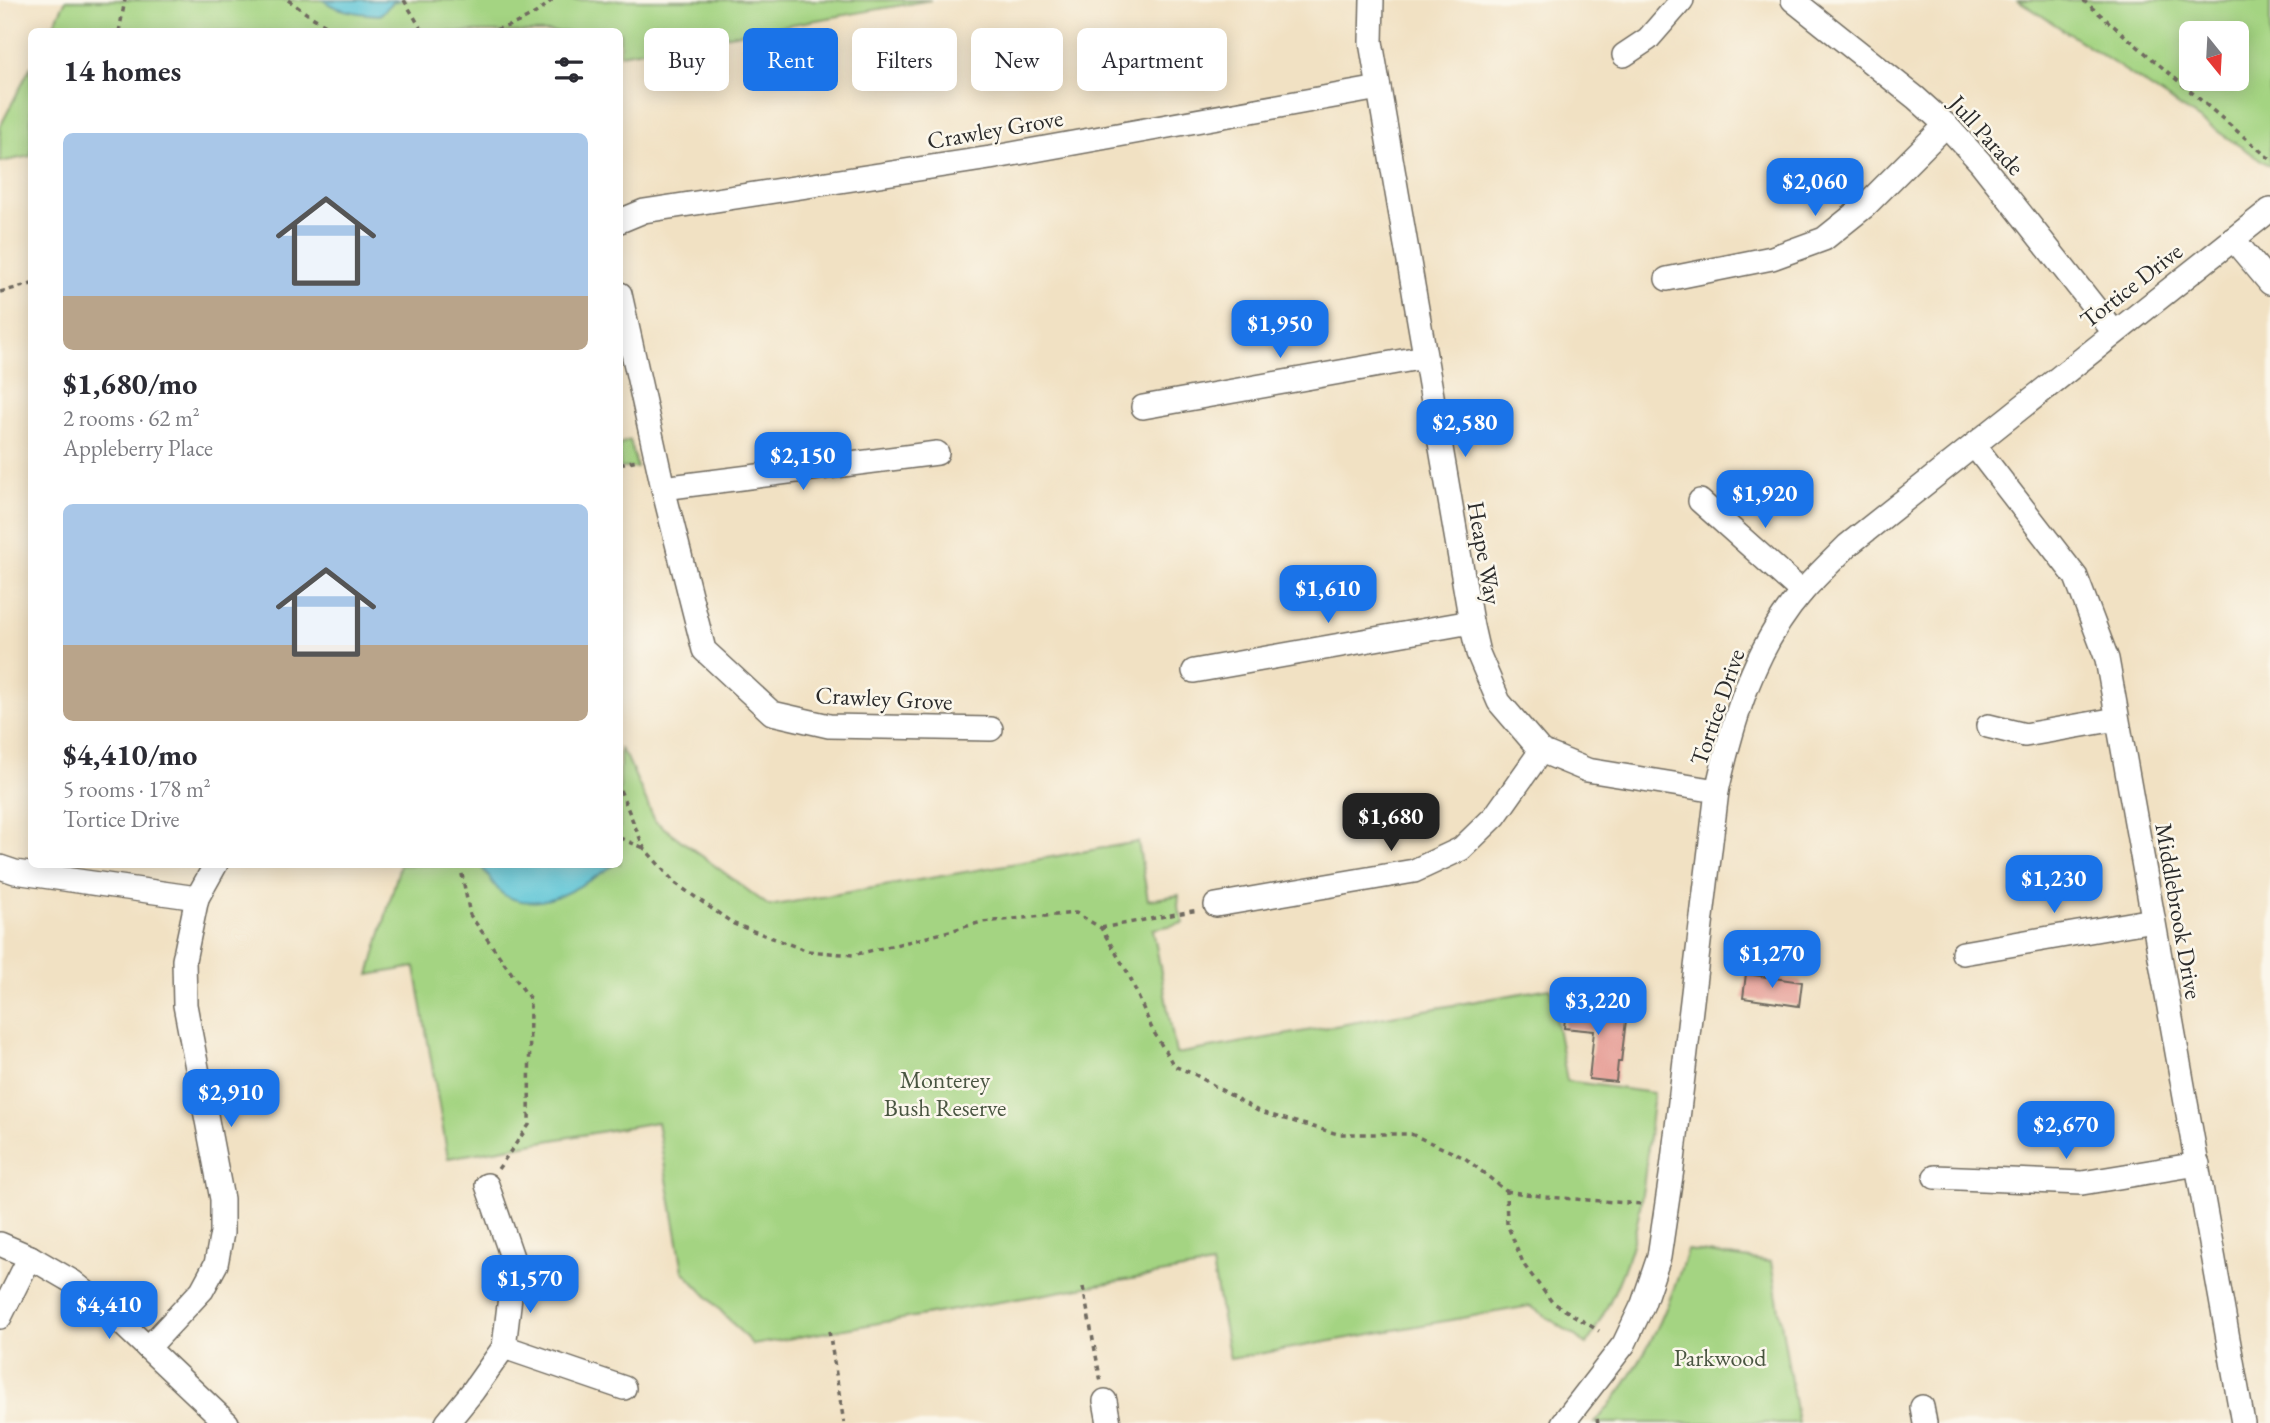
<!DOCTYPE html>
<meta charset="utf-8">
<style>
body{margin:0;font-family:"EB Garamond",serif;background:#f7f7f7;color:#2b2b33;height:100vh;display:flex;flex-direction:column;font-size:26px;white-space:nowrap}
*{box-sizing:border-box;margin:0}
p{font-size:23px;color:#7c7c81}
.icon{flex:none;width:38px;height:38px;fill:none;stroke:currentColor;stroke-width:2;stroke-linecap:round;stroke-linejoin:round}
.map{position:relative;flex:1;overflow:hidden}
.side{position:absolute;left:28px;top:28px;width:595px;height:840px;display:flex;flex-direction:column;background:#fff;border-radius:10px;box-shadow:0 4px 18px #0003}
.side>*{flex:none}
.banner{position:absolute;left:644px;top:28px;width:665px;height:63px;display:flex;gap:14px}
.needle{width:46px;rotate:162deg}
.buttons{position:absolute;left:2179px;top:21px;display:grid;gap:14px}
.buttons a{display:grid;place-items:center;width:70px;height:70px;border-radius:10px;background:#fff;box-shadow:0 4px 18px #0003;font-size:35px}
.price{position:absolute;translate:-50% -60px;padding:0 16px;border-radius:14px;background:#1a73e8;color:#fff;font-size:23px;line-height:46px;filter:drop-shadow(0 2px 4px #0008)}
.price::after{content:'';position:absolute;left:50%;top:42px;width:21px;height:16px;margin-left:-10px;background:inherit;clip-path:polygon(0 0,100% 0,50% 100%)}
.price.selected{background:#222;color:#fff}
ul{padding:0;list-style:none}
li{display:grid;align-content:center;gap:14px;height:371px;padding:0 35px}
li span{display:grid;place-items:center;height:217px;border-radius:10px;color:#555}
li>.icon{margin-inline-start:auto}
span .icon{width:126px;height:126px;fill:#fffc;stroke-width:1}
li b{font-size:30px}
h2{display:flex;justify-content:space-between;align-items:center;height:84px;padding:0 35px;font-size:30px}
.chip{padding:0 24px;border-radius:10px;background:#fff;box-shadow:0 4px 18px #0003;font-size:24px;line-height:63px}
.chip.selected{background:#1a73e8;color:#fff}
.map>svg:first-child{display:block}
.green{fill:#a4d482;stroke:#688056;stroke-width:2;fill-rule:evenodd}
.water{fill:#5ac4d6;stroke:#427880;stroke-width:2}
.building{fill:#e69d95}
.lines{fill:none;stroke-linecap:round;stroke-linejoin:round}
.minor-casing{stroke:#706b60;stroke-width:26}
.path{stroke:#706b60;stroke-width:3.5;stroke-dasharray:5 5;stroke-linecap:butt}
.minor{stroke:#fff;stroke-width:23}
.labels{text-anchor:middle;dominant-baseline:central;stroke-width:5;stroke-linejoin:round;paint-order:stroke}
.street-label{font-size:24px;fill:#2b2b2b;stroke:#fbf7ec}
.park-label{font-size:24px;fill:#495541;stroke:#fbf7ec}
</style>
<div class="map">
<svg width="2270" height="1423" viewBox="0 0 2270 1423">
<rect width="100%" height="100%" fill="#fbf7ec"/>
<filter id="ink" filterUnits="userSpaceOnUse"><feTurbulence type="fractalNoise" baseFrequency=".0143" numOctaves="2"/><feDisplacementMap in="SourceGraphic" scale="14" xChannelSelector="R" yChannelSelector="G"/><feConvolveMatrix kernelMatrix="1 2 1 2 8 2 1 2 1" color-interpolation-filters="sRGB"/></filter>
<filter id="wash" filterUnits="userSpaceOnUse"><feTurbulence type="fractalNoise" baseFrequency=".00686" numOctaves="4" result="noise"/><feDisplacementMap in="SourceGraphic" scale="28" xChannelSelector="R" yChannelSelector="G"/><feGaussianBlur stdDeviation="1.57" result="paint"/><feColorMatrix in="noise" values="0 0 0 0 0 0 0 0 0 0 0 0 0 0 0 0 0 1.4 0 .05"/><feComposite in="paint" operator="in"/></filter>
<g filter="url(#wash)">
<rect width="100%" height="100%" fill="#f1e1c3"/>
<g class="green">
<polygon points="66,0 931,0 620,54 620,32 50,32"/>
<path d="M2018 0H2270V166ZM2191 33H2236V79H2191Z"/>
<polygon points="31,66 31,156 0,162 0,127"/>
<polygon points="630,440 637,468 620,468 620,444"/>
<path d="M620 749 628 760 655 821 769 906 1138 842 1148 900 1179 895 1178 907 1184 923 1153 929 1176 1054 1550 988 1567 1081 1654 1093C1648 1141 1645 1190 1634 1237 1624 1276 1607 1310 1587 1344L1530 1306 1230 1359 1212 1265 753 1345 683 1271 657 1122 448 1158 415 967 369 975 400 865 620 864Z"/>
<path d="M1687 1250 1771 1262 1798 1423H1595C1640 1372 1667 1315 1687 1250Z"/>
</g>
<g class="water">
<path d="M323 0H400L393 2 380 15C362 14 336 11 323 0Z"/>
<path d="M480 865H614C584 884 541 916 504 895 495 889 487 873 480 865Z"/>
</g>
<g id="blocks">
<g class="building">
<polygon points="1746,974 1802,982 1799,1006 1743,998"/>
<polygon points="1567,999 1600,1003 1599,1017 1626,1020 1621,1062 1618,1062 1616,1082 1589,1079 1594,1031 1564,1028"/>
</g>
</g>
</g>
<g filter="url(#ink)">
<use href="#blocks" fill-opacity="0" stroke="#706b60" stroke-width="2"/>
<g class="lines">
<g class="minor-casing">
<g id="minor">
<polyline points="1372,0 1371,42 1471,622 1478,653 1499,702 1541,751 1587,770 1717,791"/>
<polyline points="1793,0 1916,98 1946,125 1980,162 2114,332"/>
<polyline points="1624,55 1648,39 1682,0"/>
<polyline points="620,221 644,211 990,158 1379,88"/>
<polyline points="2233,239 2270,283"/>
<polyline points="1667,279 1772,258 1824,239 1864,207 1946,125"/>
<polyline points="620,294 663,488 704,650 772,713 829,726 991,729"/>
<polyline points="1143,407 1425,357"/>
<polyline points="1974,445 2076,577 2107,659 2243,1423"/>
<polyline points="663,488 937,453"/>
<polyline points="1700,501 1802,592"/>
<polyline points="1194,671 1471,622"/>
<polyline points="1988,726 2025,735 2117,719"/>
<polyline points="0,867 15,872 197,898"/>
<polyline points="1216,905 1414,871 1461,849 1495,816 1541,751"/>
<polyline points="1963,953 2153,920"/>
<polyline points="1935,1177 2082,1183 2198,1164"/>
<polyline points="0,1244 30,1257 73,1282 111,1313 227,1423"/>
<polyline points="0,1317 30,1257"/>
<polyline points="504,1347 624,1388"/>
<polyline points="148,1348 202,1290 216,1264 222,1233 222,1199 185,1005 184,960 197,898 216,864"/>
<polyline points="1105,1401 1109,1423"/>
<polyline points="1922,1407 1925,1423"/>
<polyline points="447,1423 473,1391 504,1347 514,1263 487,1185"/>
<path d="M1563 1423 1624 1344 1643 1304 1659 1257 1672 1169 1717 791C1733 719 1754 647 1803 591 1817 575 1833 560 1848 545L2270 210"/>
</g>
</g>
<g class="path">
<polyline points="288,0 310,16 338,32"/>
<polyline points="404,0 423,32"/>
<polyline points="2083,0 2270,159"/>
<polyline points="119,32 125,0"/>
<path d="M486 32C512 26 532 19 552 0"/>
<polyline points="0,292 32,284"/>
<polyline points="620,464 637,460"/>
<polyline points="620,790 644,848 675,883 734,924 808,951 853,955 924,938 982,922 1076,913 1101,928 1129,975 1152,1029 1174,1066 1194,1074 1260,1112 1338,1134 1411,1134 1465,1158 1506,1191 1507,1224 1524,1265 1552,1302 1599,1331"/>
<polyline points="620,838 644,848"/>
<polyline points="460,864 470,915 530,999 529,1125 498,1169"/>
<polyline points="1101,928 1198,910"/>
<polyline points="1506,1191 1547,1197 1642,1204"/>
<polyline points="1083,1287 1101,1382"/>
<polyline points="829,1331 844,1423"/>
<polyline points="1597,1419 1598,1423"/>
</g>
<use href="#minor" class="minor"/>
</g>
</g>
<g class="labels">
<g class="street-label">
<text transform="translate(995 129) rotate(-10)">Crawley Grove</text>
<text transform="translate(1987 135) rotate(48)">Jull Parade</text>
<text transform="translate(2131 285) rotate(-38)">Tortice Drive</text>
<text transform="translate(1485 553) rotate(80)">Heape Way</text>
<text transform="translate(884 698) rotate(3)">Crawley Grove</text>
<text transform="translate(1717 707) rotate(-71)">Tortice Drive</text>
<text transform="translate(2179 911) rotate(80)">Middlebrook Drive</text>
</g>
<g class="park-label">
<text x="945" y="1079">Monterey<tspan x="945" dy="28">Bush Reserve</tspan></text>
<text x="1720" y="1357">Parkwood</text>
</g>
</g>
</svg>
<div class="buttons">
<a><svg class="needle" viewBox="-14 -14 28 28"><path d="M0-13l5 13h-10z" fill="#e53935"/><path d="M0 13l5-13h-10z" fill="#7c7c81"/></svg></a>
</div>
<b class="price" style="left:1815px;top:218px">$2,060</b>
<b class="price" style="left:1280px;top:360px">$1,950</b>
<b class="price" style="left:1465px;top:459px">$2,580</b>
<b class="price" style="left:803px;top:492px">$2,150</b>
<b class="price" style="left:1765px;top:530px">$1,920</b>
<b class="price" style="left:1328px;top:625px">$1,610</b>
<b class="price selected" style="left:1391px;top:853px">$1,680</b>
<b class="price" style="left:2054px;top:915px">$1,230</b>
<b class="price" style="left:1772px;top:990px">$1,270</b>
<b class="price" style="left:1598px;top:1037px">$3,220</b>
<b class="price" style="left:231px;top:1129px">$2,910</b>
<b class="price" style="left:2066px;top:1161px">$2,670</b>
<b class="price" style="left:530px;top:1315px">$1,570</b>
<b class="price" style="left:109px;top:1341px">$4,410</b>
<div class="banner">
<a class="chip">Buy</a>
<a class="chip selected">Rent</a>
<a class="chip">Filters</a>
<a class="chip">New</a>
<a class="chip">Apartment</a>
</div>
<section class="side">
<h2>14 homes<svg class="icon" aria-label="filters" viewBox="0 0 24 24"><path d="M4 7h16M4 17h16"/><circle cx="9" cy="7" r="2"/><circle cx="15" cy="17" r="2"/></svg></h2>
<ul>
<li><span style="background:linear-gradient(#a9c7e8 75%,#b9a48a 0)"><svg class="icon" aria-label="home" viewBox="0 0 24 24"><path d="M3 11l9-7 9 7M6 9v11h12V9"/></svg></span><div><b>$1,680/mo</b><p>2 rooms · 62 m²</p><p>Appleberry Place</p></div></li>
<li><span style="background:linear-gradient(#a9c7e8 65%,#b9a48a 0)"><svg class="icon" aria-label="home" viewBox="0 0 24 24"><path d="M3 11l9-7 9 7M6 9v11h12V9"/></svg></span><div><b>$4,410/mo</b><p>5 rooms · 178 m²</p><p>Tortice Drive</p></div></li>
</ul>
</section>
</div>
